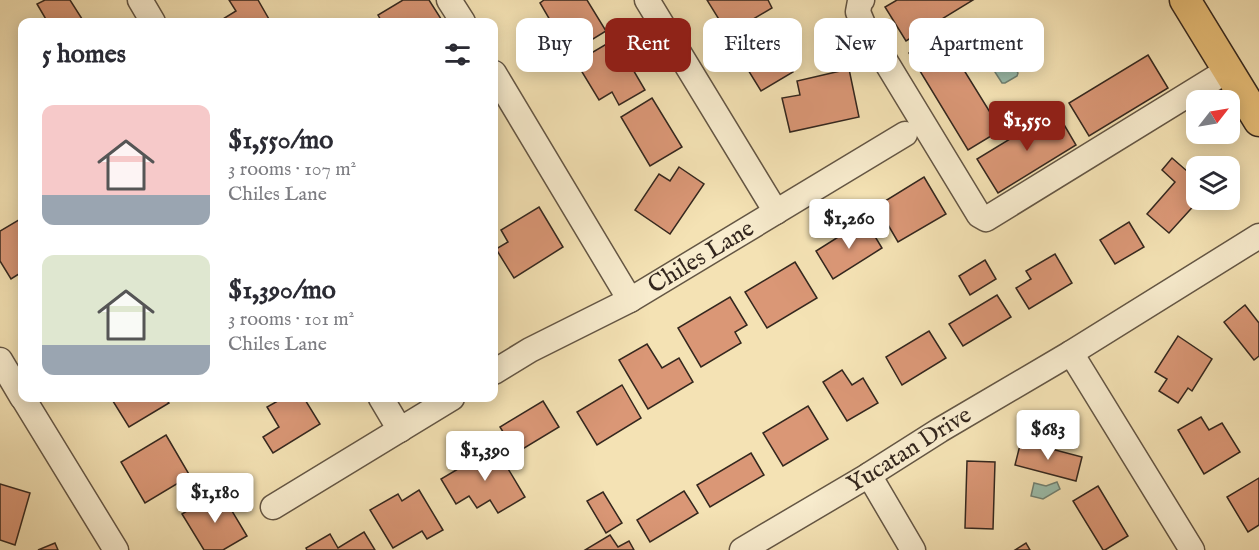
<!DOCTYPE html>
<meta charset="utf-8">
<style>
body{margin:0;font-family:"IM FELL English",serif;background:#f2f2f3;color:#2b2b33;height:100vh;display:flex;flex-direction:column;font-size:22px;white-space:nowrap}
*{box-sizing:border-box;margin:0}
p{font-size:20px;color:#7c7c81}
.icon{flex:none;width:33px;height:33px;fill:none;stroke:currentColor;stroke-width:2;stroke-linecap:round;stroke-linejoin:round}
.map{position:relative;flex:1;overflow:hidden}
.drawer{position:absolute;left:18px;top:18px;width:480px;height:384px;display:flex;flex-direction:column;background:#fff;border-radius:12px;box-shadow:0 3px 15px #0003}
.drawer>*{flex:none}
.top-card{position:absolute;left:516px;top:18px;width:570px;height:54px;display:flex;gap:12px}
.needle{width:39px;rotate:59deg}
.controls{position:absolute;left:1186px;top:90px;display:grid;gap:12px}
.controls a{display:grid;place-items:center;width:54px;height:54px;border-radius:12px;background:#fff;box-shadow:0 3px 15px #0003;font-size:30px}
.price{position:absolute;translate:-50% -51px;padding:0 14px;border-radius:6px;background:#fff;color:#222;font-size:20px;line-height:39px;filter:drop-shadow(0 2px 3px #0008)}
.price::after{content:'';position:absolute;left:50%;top:36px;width:18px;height:14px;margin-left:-9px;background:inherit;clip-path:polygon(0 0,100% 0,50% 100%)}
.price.on{background:#8f2418;color:#fff}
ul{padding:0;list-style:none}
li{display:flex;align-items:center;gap:18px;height:150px;padding:0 24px}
li span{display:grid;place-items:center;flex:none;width:168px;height:120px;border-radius:12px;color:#555}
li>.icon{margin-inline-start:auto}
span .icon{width:72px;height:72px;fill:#fffc;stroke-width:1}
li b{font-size:26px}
h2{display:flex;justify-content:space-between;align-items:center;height:72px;padding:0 24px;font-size:26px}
.pill{padding:0 21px;border-radius:12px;background:#fff;box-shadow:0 3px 15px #0003;font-size:21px;line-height:54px}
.pill.on{background:#8f2418;color:#fff}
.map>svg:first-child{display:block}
.water{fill:#9cbeac;stroke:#728273;stroke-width:1.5}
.building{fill:#da9776;stroke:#34271e;stroke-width:1.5}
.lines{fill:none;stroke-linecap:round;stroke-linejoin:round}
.minor-casing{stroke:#645644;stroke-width:27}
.major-casing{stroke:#34271e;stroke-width:33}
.minor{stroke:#f8ecce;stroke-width:24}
.major{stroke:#eac17a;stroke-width:30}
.labels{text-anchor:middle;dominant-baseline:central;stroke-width:4.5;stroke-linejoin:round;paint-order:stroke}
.street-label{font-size:24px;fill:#34271e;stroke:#f8ecce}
</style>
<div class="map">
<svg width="1259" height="550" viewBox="0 0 1259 550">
<rect width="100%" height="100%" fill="#f4e2b4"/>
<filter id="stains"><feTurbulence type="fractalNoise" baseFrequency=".00333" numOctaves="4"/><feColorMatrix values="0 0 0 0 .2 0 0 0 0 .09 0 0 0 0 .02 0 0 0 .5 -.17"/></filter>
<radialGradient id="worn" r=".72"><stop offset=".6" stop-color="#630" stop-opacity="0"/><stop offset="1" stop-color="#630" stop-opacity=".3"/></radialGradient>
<g class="water">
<polygon points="997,44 1000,44 1018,73 1017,76 1005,83 1002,83 984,55 986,52"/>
<polygon points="1057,482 1060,489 1043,499 1031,496 1034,483 1046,486"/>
</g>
<g class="building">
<polygon points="45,0 70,0 84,22 45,22 47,21 37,4"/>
<polygon points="229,0 258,0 270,21 268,22 218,22 236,11"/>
<polygon points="403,0 429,0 443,22 382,22 378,15"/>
<polygon points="544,0 587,0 606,31 580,47 572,33 561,39 540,3"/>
<polygon points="707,0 768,0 772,8 728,34"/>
<polygon points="897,0 973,0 906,41 885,7"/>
<polygon points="780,26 796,53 786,59 793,72 761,91 737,52"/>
<polygon points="837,26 846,41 826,53 817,38"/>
<polygon points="941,33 1001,130 968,150 909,53"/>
<polygon points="615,39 645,90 619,105 612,92 599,100 576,62"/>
<polygon points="1148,55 1168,88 1089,136 1069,103"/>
<polygon points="849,69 859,117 790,132 782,98 800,95 797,81"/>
<polygon points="652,98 682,147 650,166 621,117"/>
<polygon points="1056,111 1076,145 998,193 977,159"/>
<polygon points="1172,158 1195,178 1187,188 1197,197 1197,200 1199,200 1169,233 1147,214 1175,182 1162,170"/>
<polygon points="679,167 704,184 670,234 635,210 659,174 670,181"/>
<polygon points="924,177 946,214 898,242 877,206"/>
<polygon points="539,207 563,247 514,278 496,249 508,242 501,230"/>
<polygon points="22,218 22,272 11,279 0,261 0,231"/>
<polygon points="865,220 882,248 833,279 816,251"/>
<polygon points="1129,222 1144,247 1115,264 1100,240"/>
<polygon points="1055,254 1072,283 1029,309 1016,288 1031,279 1026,271"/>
<polygon points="985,260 996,279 970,295 959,276"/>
<polygon points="795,262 817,298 767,328 745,292"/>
<polygon points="997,295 1011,317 963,346 949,324"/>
<polygon points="730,297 747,325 735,332 741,343 701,367 678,328"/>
<polygon points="1245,305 1259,323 1259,356 1254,360 1224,322"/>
<polygon points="929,331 946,358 902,385 886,357"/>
<polygon points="1178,336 1212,359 1192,391 1188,388 1178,403 1159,391 1167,379 1155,372"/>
<polygon points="647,344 662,368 679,358 693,382 648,409 619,360"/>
<polygon points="842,370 852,385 863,378 878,403 847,421 823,382"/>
<polygon points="622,385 641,418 597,445 577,412"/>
<polygon points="111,398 165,398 169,403 129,427"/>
<polygon points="283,398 304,398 320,424 273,453 263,437 279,427 267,407"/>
<polygon points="543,401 559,427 516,453 500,427"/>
<polygon points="808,406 828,439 783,466 763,433"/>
<polygon points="1201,417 1209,430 1222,423 1240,452 1204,474 1178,430"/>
<polygon points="166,435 190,476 145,503 121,462"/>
<polygon points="1021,441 1082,457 1076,481 1015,465"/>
<polygon points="495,447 525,497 498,513 490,500 477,508 469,496 456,504 441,479"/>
<polygon points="751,453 764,475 710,507 697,485"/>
<polygon points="967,461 995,462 993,529 965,528"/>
<polygon points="1259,478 1259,525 1248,532 1227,497"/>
<polygon points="0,484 30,493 15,545 0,540"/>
<polygon points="1098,486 1128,536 1105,550 1103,550 1073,501"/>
<polygon points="419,490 443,530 427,539 422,531 393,548 370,510 398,494 402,501"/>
<polygon points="220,491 247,536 223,550 204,550 182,514"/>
<polygon points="684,491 698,513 650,542 637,520"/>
<polygon points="603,492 622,523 606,533 587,501"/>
<polygon points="364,532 375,550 307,550 306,548 330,534 338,548"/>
<polygon points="610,535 618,547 629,541 634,550 585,550"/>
<polygon points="55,543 58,550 38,550"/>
<polygon points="1026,543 1030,550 1015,550"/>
</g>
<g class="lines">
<g class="minor-casing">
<g id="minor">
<polyline points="140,0 153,22"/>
<polyline points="449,0 463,22"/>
<polyline points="647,0 776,212"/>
<polyline points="862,0 860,1 858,12 863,24 979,215 986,219 1228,70"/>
<polyline points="494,73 630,300"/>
<polyline points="1071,353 1192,550"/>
<polyline points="0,360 22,397"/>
<path id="s1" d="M494 372 530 350 630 300 905 134"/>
<polyline points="23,398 116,550"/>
<polyline points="381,398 400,430"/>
<polyline points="869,475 913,550"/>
<polyline points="273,507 452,398"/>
<path id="s2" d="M742 550 869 475 940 430 1071 353 1259 236"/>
</g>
</g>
<g class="major-casing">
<polyline id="major" points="1185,0 1259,121"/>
</g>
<use href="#minor" class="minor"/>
<use href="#major" class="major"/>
</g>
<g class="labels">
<g class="street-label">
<text stroke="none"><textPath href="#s1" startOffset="237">Chiles Lane</textPath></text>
<text stroke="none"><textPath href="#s2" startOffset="195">Yucatan Drive</textPath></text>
</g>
</g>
<rect width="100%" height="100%" filter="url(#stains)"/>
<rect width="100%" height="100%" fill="url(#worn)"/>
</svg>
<div class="controls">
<a><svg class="needle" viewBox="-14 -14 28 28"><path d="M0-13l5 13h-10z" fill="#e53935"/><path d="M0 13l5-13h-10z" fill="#7c7c81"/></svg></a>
<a><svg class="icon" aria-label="layers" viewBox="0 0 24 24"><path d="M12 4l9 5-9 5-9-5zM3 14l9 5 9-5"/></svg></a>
</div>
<b class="price on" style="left:1027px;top:152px">$1,550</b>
<b class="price" style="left:849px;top:250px">$1,260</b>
<b class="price" style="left:1048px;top:461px">$683</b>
<b class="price" style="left:485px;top:482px">$1,390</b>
<b class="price" style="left:215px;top:524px">$1,180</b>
<div class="top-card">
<a class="pill">Buy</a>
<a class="pill on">Rent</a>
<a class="pill">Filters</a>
<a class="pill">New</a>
<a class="pill">Apartment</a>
</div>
<section class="drawer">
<h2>5 homes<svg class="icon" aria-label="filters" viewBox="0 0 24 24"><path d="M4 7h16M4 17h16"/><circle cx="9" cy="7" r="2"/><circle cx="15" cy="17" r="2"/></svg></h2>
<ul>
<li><span style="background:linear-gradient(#f6c9c9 75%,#9aa5b1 0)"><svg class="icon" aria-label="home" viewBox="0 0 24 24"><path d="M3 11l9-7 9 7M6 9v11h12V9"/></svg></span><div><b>$1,550/mo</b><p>3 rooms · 107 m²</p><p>Chiles Lane</p></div></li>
<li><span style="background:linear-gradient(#dfe7d0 75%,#9aa5b1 0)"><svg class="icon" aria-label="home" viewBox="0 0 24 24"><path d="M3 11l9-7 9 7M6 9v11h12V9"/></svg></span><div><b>$1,390/mo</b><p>3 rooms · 101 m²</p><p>Chiles Lane</p></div></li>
</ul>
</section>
</div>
